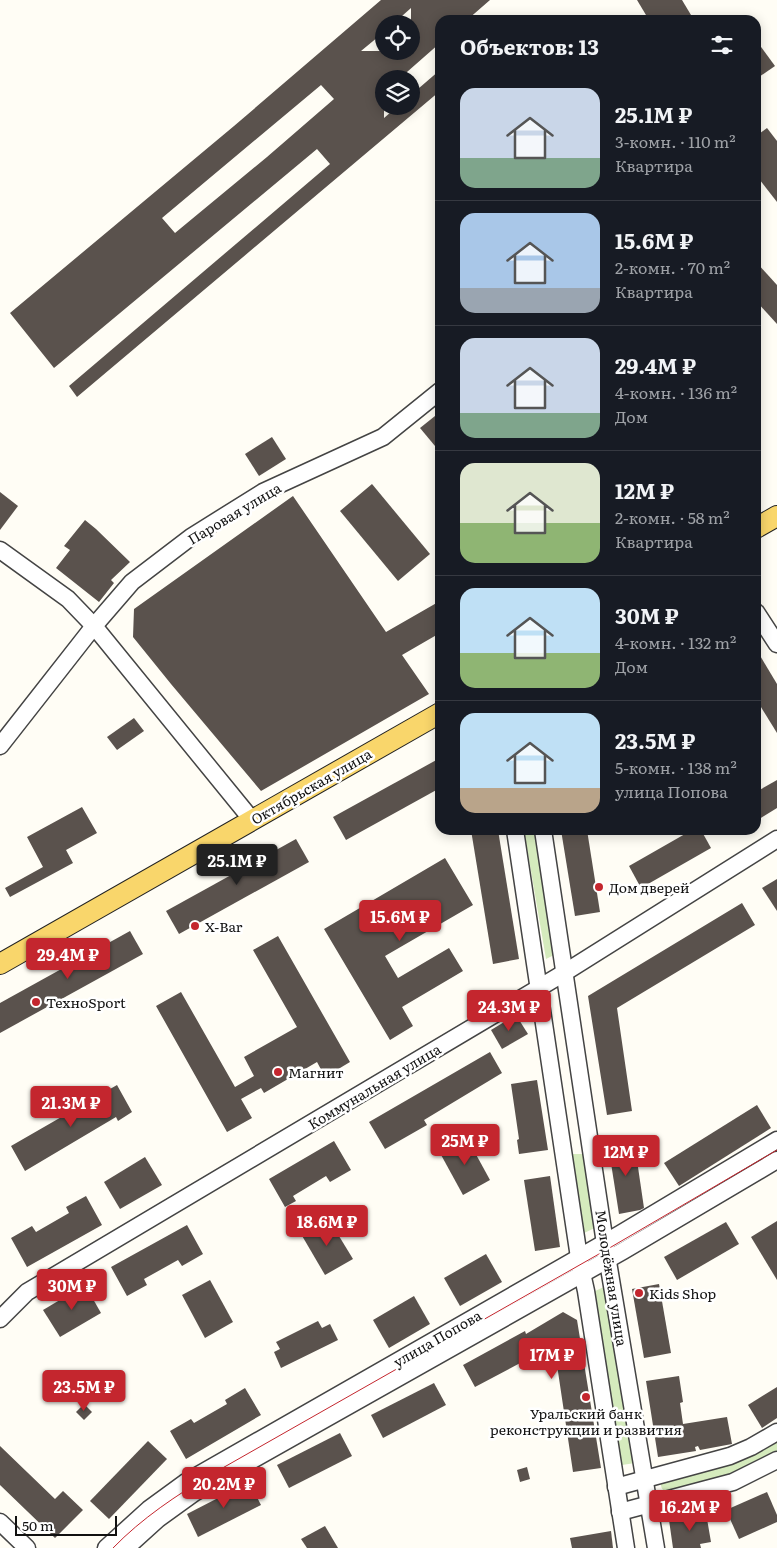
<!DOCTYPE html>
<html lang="ru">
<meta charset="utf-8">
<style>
body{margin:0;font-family:Literata,serif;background:#242831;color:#f1f3f6;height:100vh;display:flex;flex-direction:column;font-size:19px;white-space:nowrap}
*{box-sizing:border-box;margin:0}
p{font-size:16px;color:#9ea1a6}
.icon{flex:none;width:28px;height:28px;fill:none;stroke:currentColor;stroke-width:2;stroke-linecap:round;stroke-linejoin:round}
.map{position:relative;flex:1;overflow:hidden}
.sheet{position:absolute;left:435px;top:15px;width:326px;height:820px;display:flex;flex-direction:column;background:#171b24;border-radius:15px;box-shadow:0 2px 12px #0003}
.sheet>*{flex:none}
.fabs{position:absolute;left:375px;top:15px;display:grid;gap:10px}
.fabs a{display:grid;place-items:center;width:45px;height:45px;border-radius:50%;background:#171b24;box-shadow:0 2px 12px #0003;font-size:25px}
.scale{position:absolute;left:15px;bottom:12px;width:102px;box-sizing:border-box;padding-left:5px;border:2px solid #111;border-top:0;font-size:14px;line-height:18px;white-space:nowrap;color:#111;-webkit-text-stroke:4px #fff;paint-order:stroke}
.price{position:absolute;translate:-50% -42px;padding:0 11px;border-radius:5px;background:#c4262e;color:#fff;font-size:16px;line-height:32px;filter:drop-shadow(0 1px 2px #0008)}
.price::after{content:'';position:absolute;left:50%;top:30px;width:15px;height:11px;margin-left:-8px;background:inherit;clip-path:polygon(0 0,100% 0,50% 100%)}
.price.on{background:#222;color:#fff}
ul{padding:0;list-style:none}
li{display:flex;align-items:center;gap:15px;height:125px;padding:0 25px}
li+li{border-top:1px solid #363941}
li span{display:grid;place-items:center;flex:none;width:140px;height:100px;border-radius:15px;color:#555}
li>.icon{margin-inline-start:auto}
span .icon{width:60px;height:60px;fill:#fffc;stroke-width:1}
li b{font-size:21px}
h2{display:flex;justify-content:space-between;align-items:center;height:60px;padding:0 25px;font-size:21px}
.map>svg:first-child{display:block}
.green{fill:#d5ebbd}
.building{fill:#5a524d;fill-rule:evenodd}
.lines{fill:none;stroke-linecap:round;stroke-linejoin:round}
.minor-casing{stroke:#444;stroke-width:19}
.major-casing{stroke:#222;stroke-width:22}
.minor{stroke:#fff;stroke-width:16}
.major{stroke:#f9d66b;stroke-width:20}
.tram{stroke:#c4262e;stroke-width:1}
.poi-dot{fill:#c4262e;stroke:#fff;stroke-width:2}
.labels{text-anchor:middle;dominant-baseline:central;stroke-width:5;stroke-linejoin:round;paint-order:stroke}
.street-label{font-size:14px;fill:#111;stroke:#fff}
.poi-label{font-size:14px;fill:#111;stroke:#fff;text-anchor:start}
</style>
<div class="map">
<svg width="777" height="1548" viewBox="0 0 777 1548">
<rect width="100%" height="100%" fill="#fffdf5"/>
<g class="green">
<polygon points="524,830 537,830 556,954 546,959"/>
<polygon points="571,1154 586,1154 599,1226 582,1234"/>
<polygon points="608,1285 635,1463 622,1465 616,1457 591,1293"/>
<path d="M777 1438V1452L729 1475 665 1492C661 1488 660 1486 662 1481Z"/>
</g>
<g class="building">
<path d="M381 0H490L467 20H440V43L399 79H384V92L378 97 384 104V118L398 106H411V95L440 70V91L77 397 69 386 330 164 317 149 54 368 10 313 234 126ZM411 8V51H361L384 32V24H393ZM321 85 334 99 267 157 175 233 162 218Z"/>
<polygon points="637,0 682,0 694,20 649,20"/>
<polygon points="756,40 775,66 756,79"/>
<polygon points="767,128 777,141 777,202 756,175 756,136"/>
<polygon points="756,262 777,285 777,324 756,301"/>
<polygon points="440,412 440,452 420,428"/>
<polygon points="272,437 286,459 259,476 245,454"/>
<polygon points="372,484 430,554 398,581 340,511"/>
<polygon points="0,492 18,506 0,530"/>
<polygon points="293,496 386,632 440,601 440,633 402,655 429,694 261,791 171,684 133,637 134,609"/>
<polygon points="85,520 96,529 130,562 111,580 114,583 99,602 56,568 70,550 64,546"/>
<polygon points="756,649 777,684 777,733 756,699"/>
<polygon points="134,718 144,731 117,750 107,737"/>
<polygon points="440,758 440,788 346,840 333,817"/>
<polygon points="777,780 777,808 756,821 756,792"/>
<polygon points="82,807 97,833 66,850 73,863 10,897 5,888 43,867 27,837"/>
<polygon points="471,830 498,830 519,959 493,964"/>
<polygon points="561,830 587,830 600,912 575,916"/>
<polygon points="692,830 701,830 711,848 641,888 629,866"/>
<polygon points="296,839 309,862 179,934 166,911"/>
<polygon points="445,858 473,905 385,956 398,978 449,948 463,971 402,1007 413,1026 390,1040 324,929"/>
<polygon points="777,879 777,911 762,888"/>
<polygon points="742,903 755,925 617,1008 632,1111 607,1115 588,996"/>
<polygon points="130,931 143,954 0,1033 0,1003"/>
<polygon points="278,936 350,1062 325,1077 317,1062 264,1093 261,1088 241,1099 252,1118 227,1132 156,1006 181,992 235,1087 254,1076 244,1057 297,1027 253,950"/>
<polygon points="516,1015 528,1034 502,1049 491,1030"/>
<polygon points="490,1052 502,1073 424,1120 427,1125 385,1149 369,1122"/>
<polygon points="537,1080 548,1150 519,1154 517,1140 519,1139 511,1084"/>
<polygon points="117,1085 132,1112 118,1121 116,1117 25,1171 11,1146"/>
<polygon points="757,1105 771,1128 679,1186 664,1163"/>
<polygon points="467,1138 490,1180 463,1195 440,1153"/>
<polygon points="634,1140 644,1208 640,1210 619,1214 608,1144"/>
<polygon points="334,1141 351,1170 330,1182 326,1176 293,1196 296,1201 285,1207 269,1179"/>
<polygon points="145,1157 162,1185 120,1209 104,1182"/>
<polygon points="550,1176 560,1247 535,1251 524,1180"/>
<polygon points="86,1196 102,1225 27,1267 11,1238 32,1226 36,1232 69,1213 66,1207"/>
<polygon points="328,1218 353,1259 325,1275 301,1234"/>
<polygon points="777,1221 777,1280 751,1237"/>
<polygon points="726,1222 739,1244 677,1280 664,1257"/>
<polygon points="187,1225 203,1254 182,1266 178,1260 144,1279 147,1285 127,1296 111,1267"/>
<polygon points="486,1254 502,1282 460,1306 444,1278"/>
<polygon points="210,1280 233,1322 205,1338 182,1295"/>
<polygon points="659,1284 671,1353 644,1358 632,1289"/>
<polygon points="85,1285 101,1313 60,1337 43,1310"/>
<polygon points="414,1296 430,1324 389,1348 373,1320"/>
<polygon points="563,1312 577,1320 601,1468 573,1472 554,1345 475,1387 463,1365 525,1331 526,1334"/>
<polygon points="318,1321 322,1328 330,1324 338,1340 281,1368 274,1352 280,1349 276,1342"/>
<polygon points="679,1376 683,1402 680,1403 683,1424 727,1417 732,1444 700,1450 698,1446 695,1447 696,1451 658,1457 646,1381"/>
<polygon points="434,1383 446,1405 383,1438 371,1415"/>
<polygon points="777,1387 777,1418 762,1428 748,1405"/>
<polygon points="245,1388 261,1415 186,1459 170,1431 191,1419 194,1423 227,1404 225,1400"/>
<polygon points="84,1404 92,1412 84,1420 76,1412"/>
<polygon points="340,1433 352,1456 289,1488 277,1465"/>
<polygon points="148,1441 167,1459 109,1519 90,1501"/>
<polygon points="0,1446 55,1499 63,1491 83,1510 55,1538 0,1485"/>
<polygon points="527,1467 530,1479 520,1482 517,1470"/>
<polygon points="249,1482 261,1505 198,1537 187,1514"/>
<polygon points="767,1492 777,1515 777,1522 739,1539 726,1510"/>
<polygon points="706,1513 711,1542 700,1544 701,1548 673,1548 669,1520"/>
<polygon points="325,1526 338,1548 307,1548 301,1539"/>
<polygon points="611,1531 613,1548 572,1548 570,1538"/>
</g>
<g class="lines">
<g class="minor-casing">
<g id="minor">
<polyline points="0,550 68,599 94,626 252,820"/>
<polyline points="756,612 777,644"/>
<polyline points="0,746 94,626 132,582 191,537 263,492 383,437 440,391"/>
<polyline points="515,830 580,1264 586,1291 626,1548"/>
<polyline points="543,830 606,1250 656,1548"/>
<polyline points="0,1319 27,1292 564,973 777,839"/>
<polyline points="616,1487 730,1456 751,1447 777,1432"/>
<polyline points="620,1512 733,1482 777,1460"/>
<polyline points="0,1522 27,1548"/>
<polyline points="106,1548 149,1509 186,1482 620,1234 777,1140"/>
<polyline points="126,1548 158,1519 194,1493 623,1251 777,1160"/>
</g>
</g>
<g class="major-casing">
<g id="major">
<polyline points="756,528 777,516"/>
<polyline points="0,964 440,713"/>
</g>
</g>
<use href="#minor" class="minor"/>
<use href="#major" class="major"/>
<path class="tram" d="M113 1548C142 1518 177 1495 212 1474L606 1250 777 1150"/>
</g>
<g class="poi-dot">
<circle cx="599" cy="887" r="5"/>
<circle cx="195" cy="926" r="5"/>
<circle cx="36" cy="1002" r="5"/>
<circle cx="278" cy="1072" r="5"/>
<circle cx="639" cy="1293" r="5"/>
<circle cx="586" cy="1397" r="5"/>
</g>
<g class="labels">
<g class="street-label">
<text transform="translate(234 513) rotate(-31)">Паровая улица</text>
<text transform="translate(311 786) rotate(-30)">Октябрьская улица</text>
<text transform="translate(374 1086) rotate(-31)">Коммунальная улица</text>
<text transform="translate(612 1278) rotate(81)">Молодёжная улица</text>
<text transform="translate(437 1338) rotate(-30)">улица Попова</text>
</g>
<g class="poi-label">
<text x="609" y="887">Дом дверей</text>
<text x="205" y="926">X-Bar</text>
<text x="46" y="1002">ТехноSport</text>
<text x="288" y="1072">Магнит</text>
<text x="649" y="1293">Kids Shop</text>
<text x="586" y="1413" text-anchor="middle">Уральский банк<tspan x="586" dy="16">реконструкции и развития</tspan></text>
</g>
</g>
</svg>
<div class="fabs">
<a><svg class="icon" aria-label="locate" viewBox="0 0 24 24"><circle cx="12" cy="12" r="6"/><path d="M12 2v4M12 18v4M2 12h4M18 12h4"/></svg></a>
<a><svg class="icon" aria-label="layers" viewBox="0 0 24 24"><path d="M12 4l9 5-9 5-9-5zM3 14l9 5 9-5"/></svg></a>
</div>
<div class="scale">50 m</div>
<b class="price on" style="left:237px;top:886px">25.1M ₽</b>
<b class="price" style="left:400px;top:942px">15.6M ₽</b>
<b class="price" style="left:68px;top:980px">29.4M ₽</b>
<b class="price" style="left:509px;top:1032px">24.3M ₽</b>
<b class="price" style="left:71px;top:1128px">21.3M ₽</b>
<b class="price" style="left:465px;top:1166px">25M ₽</b>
<b class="price" style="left:626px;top:1177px">12M ₽</b>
<b class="price" style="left:327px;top:1247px">18.6M ₽</b>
<b class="price" style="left:72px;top:1311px">30M ₽</b>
<b class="price" style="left:552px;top:1380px">17M ₽</b>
<b class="price" style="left:84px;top:1412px">23.5M ₽</b>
<b class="price" style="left:224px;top:1509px">20.2M ₽</b>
<b class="price" style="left:690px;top:1532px">16.2M ₽</b>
<section class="sheet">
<h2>Объектов: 13<svg class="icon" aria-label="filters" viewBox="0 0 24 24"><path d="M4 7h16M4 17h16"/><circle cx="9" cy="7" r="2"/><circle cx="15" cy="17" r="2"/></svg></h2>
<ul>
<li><span style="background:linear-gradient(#c9d6e8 70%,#7fa58c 0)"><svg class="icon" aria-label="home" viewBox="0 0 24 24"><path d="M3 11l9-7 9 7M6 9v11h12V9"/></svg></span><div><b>25.1M ₽</b><p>3-комн. · 110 m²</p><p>Квартира</p></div></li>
<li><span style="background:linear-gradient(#a9c7e8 75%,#9aa5b1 0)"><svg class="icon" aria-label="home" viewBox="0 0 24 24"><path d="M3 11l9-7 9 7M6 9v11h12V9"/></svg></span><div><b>15.6M ₽</b><p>2-комн. · 70 m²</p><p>Квартира</p></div></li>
<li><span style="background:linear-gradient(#c9d6e8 75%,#7fa58c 0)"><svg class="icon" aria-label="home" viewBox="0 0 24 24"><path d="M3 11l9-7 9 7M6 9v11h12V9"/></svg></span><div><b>29.4M ₽</b><p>4-комн. · 136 m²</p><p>Дом</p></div></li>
<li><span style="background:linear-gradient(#dfe7d0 60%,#8fb573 0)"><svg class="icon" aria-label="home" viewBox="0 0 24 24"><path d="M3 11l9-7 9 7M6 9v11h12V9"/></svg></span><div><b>12M ₽</b><p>2-комн. · 58 m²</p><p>Квартира</p></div></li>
<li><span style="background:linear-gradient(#bfe0f5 65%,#8fb573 0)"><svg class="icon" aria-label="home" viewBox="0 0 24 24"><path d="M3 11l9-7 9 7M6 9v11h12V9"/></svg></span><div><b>30M ₽</b><p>4-комн. · 132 m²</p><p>Дом</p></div></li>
<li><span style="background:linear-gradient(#bfe0f5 75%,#b9a48a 0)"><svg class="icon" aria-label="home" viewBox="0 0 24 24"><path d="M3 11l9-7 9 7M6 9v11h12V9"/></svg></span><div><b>23.5M ₽</b><p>5-комн. · 138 m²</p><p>улица Попова</p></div></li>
</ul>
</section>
</div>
